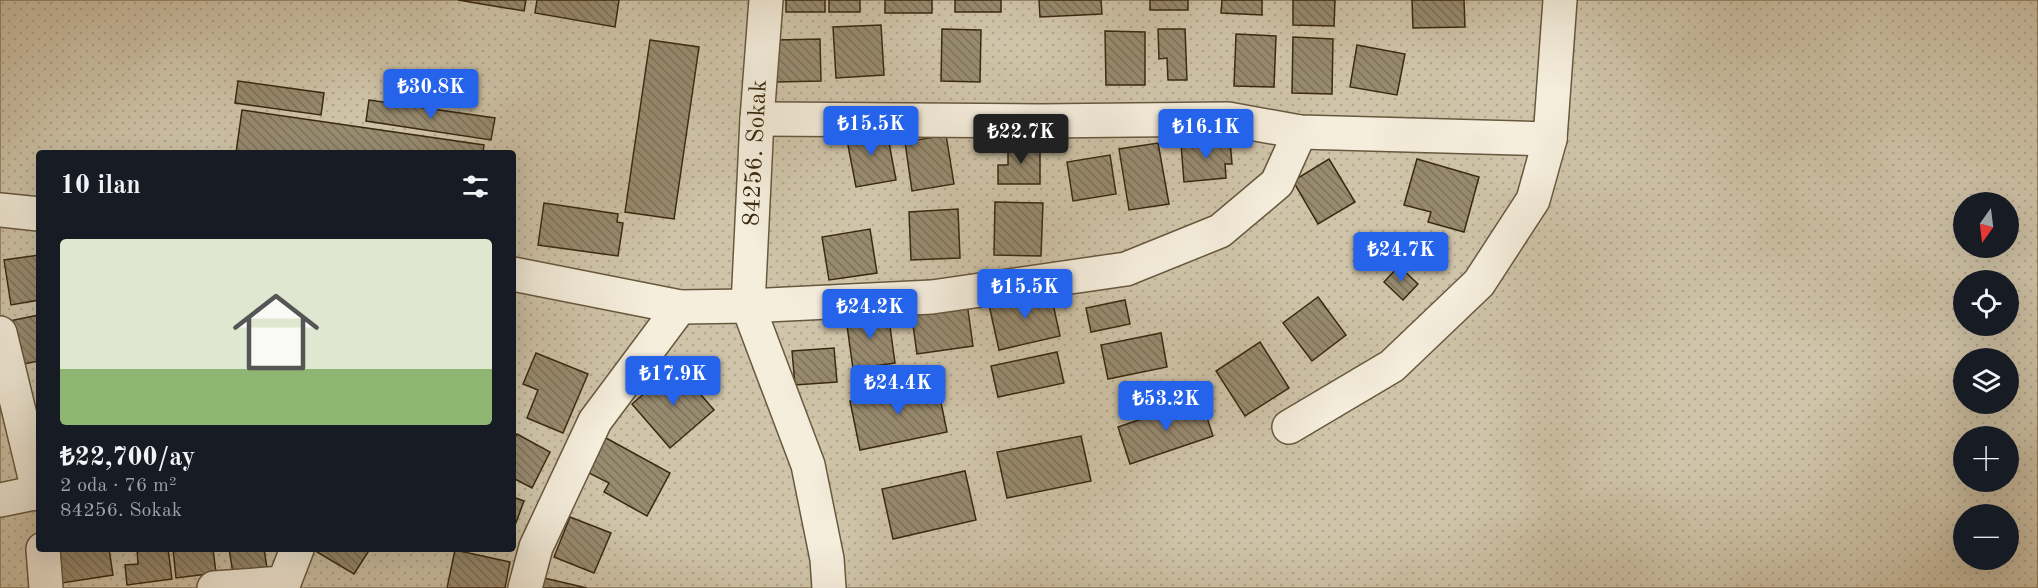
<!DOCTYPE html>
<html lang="tr">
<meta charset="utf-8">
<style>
body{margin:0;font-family:"Old Standard TT",serif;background:#242831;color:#f1f3f6;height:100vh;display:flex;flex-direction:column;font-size:22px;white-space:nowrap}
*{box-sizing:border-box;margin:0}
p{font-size:20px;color:#9ea1a6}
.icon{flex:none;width:33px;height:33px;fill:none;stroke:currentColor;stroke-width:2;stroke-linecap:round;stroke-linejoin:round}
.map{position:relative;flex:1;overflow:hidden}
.side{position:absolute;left:36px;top:150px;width:480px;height:402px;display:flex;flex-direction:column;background:#171b24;border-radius:6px;box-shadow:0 6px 24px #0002}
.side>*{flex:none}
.needle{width:39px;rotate:194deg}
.controls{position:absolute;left:1953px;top:192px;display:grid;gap:12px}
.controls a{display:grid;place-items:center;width:66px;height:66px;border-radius:50%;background:#171b24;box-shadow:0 6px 24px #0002;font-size:30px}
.price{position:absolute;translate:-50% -51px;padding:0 14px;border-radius:6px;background:#2563eb;color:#fff;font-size:20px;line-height:39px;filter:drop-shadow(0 2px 3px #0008)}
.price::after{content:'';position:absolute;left:50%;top:36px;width:18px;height:14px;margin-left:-9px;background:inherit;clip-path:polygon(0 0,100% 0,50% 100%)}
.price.selected{background:#222;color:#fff}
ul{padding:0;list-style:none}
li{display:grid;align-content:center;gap:12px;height:318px;padding:0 24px}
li+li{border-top:2px solid #363941}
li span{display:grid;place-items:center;height:186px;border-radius:6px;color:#555}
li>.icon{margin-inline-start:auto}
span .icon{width:108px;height:108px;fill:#fffc;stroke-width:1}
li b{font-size:26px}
h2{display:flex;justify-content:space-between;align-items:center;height:72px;padding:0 24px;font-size:26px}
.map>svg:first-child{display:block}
.park{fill:url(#park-dots);stroke:#85775c;stroke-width:1.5;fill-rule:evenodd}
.building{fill:url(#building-back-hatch);stroke:#3a290f;stroke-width:1.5}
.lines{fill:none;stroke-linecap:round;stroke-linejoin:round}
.minor-casing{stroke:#67583e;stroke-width:36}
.minor{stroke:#f5eedd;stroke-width:33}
.labels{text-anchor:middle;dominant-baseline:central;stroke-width:4.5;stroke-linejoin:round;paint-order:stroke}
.street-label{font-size:24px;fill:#3a290f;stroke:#f5eedd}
</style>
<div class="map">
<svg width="2038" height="588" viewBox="0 0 2038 588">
<defs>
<pattern id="park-dots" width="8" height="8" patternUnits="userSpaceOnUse" patternTransform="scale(1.5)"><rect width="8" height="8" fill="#d0c5aa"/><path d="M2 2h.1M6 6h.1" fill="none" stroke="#b3a991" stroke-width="1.8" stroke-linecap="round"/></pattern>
<pattern id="building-back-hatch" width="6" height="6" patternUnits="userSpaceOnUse" patternTransform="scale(1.5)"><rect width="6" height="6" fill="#988b70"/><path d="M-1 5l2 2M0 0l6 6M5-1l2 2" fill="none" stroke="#7d725a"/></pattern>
</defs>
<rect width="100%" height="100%" fill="#efe5ca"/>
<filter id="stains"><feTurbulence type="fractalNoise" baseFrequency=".00333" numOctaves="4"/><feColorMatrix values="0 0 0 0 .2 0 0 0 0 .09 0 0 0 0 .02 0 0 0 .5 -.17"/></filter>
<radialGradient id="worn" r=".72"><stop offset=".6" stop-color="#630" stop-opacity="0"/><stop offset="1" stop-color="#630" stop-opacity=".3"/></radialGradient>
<path class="park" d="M0 0H2038V588H0ZM39 153H513V549H39ZM1964 202H2008V248H1964ZM1964 280H2008V326H1964ZM1964 358H2008V404H1964ZM1964 436H2008V482H1964ZM1964 514H2008V560H1964Z"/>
<g class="building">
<polygon points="458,0 526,0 524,11"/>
<polygon points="537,0 619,0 615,27 535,13"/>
<rect x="786" y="0" width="39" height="12"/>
<rect x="829" y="0" width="31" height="12"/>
<rect x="885" y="0" width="47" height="13"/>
<rect x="955" y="0" width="46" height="12"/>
<polygon points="1039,0 1101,0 1102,14 1040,17"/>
<rect x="1150" y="0" width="38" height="10"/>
<polygon points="1222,0 1262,0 1262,15 1221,13"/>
<polygon points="1293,0 1335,0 1334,26 1293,25"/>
<polygon points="1412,0 1464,0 1465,27 1413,28"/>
<polygon points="881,25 884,75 836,78 833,27"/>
<polygon points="942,29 981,30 980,82 941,81"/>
<polygon points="1158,29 1185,29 1187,80 1168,80 1167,58 1159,59"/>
<polygon points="1105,31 1145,32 1145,85 1106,85"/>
<polygon points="1236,34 1276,36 1274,87 1234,86"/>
<polygon points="1293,37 1333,39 1332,94 1292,93"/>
<polygon points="820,39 821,81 777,82 776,40"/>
<polygon points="650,40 699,47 674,219 625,212"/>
<polygon points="1357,45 1405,54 1397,95 1350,87"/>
<polygon points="238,81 324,93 321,115 235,103"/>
<polygon points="369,100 495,118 491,140 366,121"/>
<polygon points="242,110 484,145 483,153 236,153"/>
<polygon points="886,127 896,180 856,187 846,135"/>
<polygon points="946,135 954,184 912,191 905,142"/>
<polygon points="1230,140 1232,164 1225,164 1226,178 1184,182 1181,144"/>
<polygon points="1008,142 1040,143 1040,184 998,184 998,165 1008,165"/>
<polygon points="1158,143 1169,204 1129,210 1119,149"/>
<polygon points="1110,155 1116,194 1073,201 1067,162"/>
<polygon points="1329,159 1355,202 1318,224 1293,181"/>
<polygon points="1417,159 1479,177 1464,232 1428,222 1431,212 1404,205"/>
<polygon points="995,202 1043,203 1041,256 994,255"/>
<polygon points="544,203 618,214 617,222 623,223 618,256 538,245"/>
<polygon points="958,209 960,258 911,260 909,212"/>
<polygon points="870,229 877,273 829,280 822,237"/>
<polygon points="39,255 39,300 11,305 4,260"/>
<polygon points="1399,266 1418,284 1403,300 1384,282"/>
<polygon points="1050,290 1060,336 999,350 989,305"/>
<polygon points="1318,297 1346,335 1312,361 1283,323"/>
<polygon points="1125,300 1130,324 1091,332 1086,308"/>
<polygon points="967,303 973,346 917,354 911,311"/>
<polygon points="888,312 895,363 853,369 846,318"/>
<polygon points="39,315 39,361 18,365 9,321"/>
<polygon points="1161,333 1167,367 1108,379 1101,345"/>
<polygon points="1260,342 1289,388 1245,416 1216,371"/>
<polygon points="834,348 837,382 795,385 792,351"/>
<polygon points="1057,352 1064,383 998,397 991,366"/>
<polygon points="536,353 588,374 563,433 527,418 538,390 523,384"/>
<polygon points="676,366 714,410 670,448 632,404"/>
<polygon points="937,383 947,432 860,450 850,401"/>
<polygon points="1201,399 1213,436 1130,464 1118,427"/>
<polygon points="517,434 550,452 532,488 513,478 513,441"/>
<polygon points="1081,436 1091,481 1007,498 997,452"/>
<polygon points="606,438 670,473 647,516 604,492 609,483 587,472"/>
<polygon points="965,471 976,520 893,539 882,489"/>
<polygon points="513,497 524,501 514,528 513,528"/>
<polygon points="570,517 611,533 594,573 554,557"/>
<polygon points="56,549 109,549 113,575 62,583"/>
<polygon points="137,549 168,549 172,579 127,585 125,565 138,564"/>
<polygon points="173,549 213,549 216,573 176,578"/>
<polygon points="229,549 264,549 267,568 233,573"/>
<polygon points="312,549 370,549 354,574"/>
<polygon points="455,550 510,562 505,588 447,588"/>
<polygon points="544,578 587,588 541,588"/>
</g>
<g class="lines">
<g class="minor-casing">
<g id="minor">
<polyline points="766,0 757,119 748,306 808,465 827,559 829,588"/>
<polyline points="757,119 1040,121 1228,119 1300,132 1550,139 1560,0"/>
<polyline points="0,210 39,214"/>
<polyline points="513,274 680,307 748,306 932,297 1126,269 1220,231 1277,183 1300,132"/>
<polyline points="0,333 39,494"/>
<polyline points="1289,427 1392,366 1479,283 1533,200 1550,139"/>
<polyline points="0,500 39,492"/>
<polyline points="43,549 46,588"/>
<polyline points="214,588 283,583"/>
<polyline points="282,588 297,549"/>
<polyline points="525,588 536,547 595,421 680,307"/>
</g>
</g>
<use href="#minor" class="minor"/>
</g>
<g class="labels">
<g class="street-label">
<text transform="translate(756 153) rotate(-87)">84256. Sokak</text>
</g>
</g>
<rect width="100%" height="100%" filter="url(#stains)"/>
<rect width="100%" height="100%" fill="url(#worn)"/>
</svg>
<div class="controls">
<a><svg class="needle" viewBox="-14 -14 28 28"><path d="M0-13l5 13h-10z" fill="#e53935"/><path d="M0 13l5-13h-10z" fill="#9ea1a6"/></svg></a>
<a><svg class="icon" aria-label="locate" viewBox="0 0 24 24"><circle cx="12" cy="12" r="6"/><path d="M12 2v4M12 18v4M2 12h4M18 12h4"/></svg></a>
<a><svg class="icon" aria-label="layers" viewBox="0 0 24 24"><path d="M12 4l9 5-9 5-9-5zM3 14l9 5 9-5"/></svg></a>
<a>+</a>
<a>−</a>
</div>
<b class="price" style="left:431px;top:120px">₺30.8K</b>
<b class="price" style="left:871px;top:157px">₺15.5K</b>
<b class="price" style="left:1206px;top:160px">₺16.1K</b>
<b class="price selected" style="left:1021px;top:165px">₺22.7K</b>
<b class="price" style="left:1401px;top:283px">₺24.7K</b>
<b class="price" style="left:1025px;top:320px">₺15.5K</b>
<b class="price" style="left:870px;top:340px">₺24.2K</b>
<b class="price" style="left:673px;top:407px">₺17.9K</b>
<b class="price" style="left:898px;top:416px">₺24.4K</b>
<b class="price" style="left:1166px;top:432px">₺53.2K</b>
<section class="side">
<h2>10 ilan<svg class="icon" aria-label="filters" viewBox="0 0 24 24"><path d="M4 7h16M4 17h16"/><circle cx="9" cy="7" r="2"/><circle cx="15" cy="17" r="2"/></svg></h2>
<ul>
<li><span style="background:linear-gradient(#dfe7d0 70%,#8fb573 0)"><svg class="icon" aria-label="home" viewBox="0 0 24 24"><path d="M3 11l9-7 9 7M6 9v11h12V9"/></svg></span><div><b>₺22,700/ay</b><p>2 oda · 76 m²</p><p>84256. Sokak</p></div></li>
</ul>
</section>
</div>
